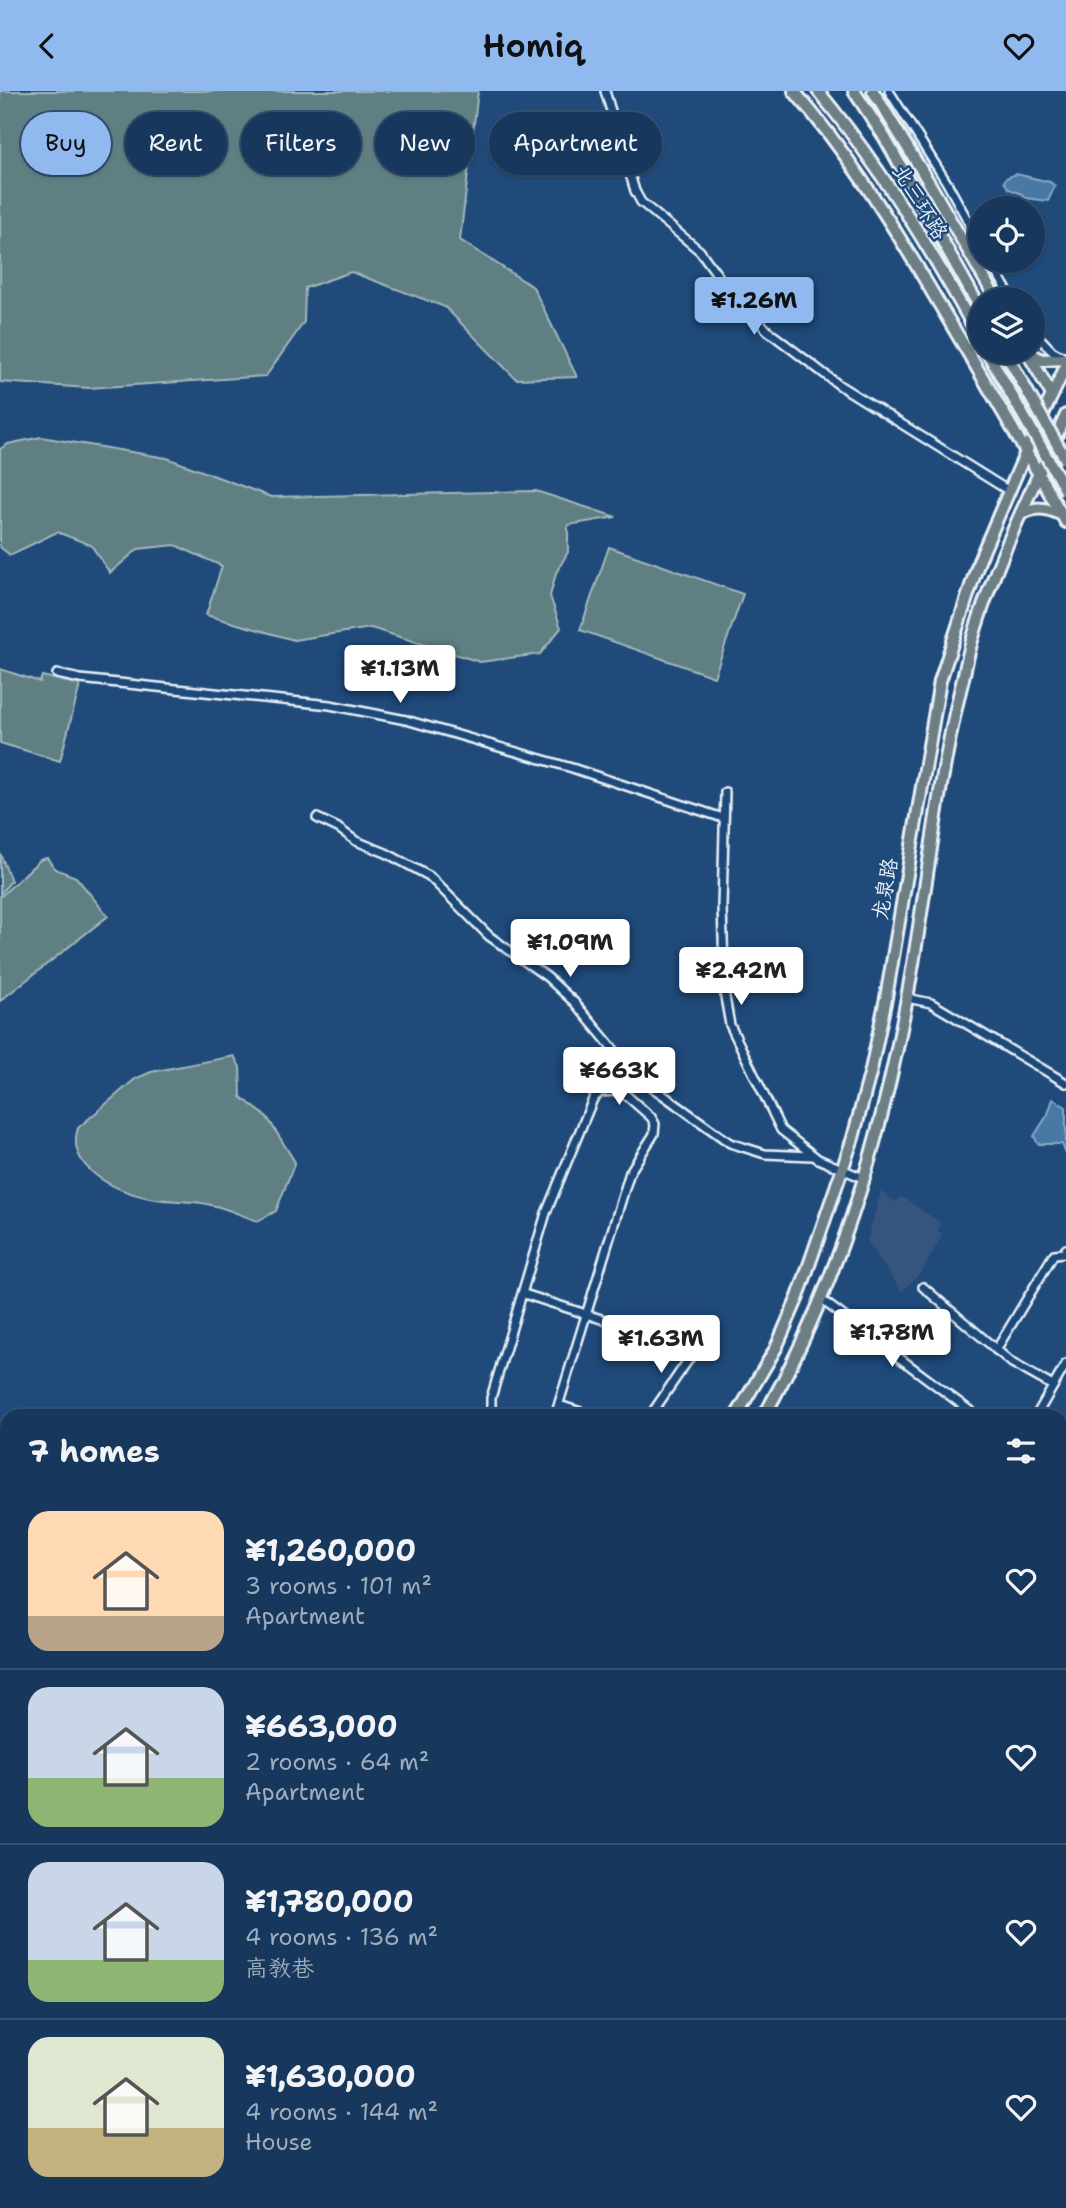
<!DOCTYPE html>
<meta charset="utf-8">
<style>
body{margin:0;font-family:"Shantell Sans","LXGW WenKai TC",sans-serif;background:#244365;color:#f1f3f6;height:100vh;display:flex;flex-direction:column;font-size:26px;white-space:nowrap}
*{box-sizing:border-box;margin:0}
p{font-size:23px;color:#9eacbb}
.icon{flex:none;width:38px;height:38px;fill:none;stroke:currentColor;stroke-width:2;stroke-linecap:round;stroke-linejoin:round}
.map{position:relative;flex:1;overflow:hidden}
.drawer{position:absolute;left:0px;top:1318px;width:1068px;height:800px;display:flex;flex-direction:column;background:#17385c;border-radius:21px 21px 0 0;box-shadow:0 2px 5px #0004,0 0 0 2px #365272}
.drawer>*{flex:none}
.hud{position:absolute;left:21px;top:21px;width:700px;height:63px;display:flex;gap:14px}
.tools{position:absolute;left:968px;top:105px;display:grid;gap:14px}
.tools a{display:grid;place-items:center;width:77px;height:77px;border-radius:50%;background:#17385c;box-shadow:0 2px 5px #0004,0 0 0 2px #365272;font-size:35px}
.price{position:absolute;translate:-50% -60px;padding:0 16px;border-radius:7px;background:#fff;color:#222;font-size:23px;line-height:46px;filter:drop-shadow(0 2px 4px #0008)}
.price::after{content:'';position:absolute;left:50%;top:42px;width:21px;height:16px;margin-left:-10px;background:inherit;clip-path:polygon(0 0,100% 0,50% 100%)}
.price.selected{background:#90b9f0;color:#111}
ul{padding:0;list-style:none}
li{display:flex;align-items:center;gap:21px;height:175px;padding:0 28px}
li+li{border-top:2px solid #365272}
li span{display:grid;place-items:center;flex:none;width:196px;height:140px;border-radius:21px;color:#555}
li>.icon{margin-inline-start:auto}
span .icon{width:84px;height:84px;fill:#fffc;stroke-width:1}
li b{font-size:30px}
h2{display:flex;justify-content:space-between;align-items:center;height:84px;padding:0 28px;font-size:30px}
.chip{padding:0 24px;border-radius:32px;background:#17385c;box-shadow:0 2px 5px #0004,0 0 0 2px #365272;font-size:24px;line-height:63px}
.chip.selected{background:#90b9f0;color:#111}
header{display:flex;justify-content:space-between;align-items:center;height:91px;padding:0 28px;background:#90b9f0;color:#111;font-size:32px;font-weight:600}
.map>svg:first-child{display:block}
.built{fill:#34547e}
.green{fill:#5f7f83;stroke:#a4b8be;stroke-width:2}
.water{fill:#4779a4;stroke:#87a9c6;stroke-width:2}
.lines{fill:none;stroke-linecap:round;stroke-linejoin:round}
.minor-casing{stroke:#e8f1f8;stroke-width:12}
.primary-casing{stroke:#e8f1f8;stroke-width:16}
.trunk-casing{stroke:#e8f1f8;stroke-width:16}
.minor{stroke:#1f4a7a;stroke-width:7}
.primary{stroke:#6d7e84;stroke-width:10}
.trunk{stroke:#6d7e84;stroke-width:10}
.trunk-bridge-casing{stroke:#e8f1f8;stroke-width:16;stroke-linecap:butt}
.trunk-bridge{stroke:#6d7e84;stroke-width:10}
.labels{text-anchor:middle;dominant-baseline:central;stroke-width:5;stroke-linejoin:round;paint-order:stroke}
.street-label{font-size:21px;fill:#e8f1f8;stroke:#1f4a7a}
</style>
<header><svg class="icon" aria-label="back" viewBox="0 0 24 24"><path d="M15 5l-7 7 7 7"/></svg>Homiq<svg class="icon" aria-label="heart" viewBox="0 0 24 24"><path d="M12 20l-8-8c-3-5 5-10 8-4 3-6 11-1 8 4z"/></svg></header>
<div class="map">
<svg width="1066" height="2117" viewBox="0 0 1066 2117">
<rect width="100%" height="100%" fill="#1f4a7a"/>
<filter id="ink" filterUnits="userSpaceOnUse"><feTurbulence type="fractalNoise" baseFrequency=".0143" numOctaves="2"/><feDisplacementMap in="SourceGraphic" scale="14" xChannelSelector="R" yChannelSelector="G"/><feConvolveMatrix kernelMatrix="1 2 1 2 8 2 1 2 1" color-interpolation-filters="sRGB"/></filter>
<g filter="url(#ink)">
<polygon class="built" points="881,1100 896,1111 901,1105 941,1132 938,1139 943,1143 923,1179 902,1201 867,1150"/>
<g class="green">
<polygon points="0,0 478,0 460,149 533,196 577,286 516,288 445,216 351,181 305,197 304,231 266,285 89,297 0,291"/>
<polygon points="41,346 167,367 271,406 536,400 616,426 568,434 568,461 556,482 550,505 561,537 540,563 480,571 371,537 294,549 206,524 222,475 175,454 138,458 110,482 91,454 57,441 10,464 0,456 0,358 8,353"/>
<polygon points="609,456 743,503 714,586 580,539"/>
<polygon points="0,578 40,591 42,585 80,594 60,670 0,652"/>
<polygon points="0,762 11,790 0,803"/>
<polygon points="47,767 55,778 76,786 108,825 0,910 0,806 40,769"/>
<path d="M234 965 240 976 241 1006 267 1026 295 1071 276 1120 258 1130C242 1125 227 1117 211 1114 193 1109 174 1111 156 1108 123 1104 64 1079 78 1037L135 988 151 981Z"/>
<polygon points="0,1441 7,1442 2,1481 0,1481"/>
<polygon points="1066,1765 1066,1858 1061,1862 1061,1769"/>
<polygon points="519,2111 616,2111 622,2117 524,2117"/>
<polygon points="661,2111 678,2111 715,2117 655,2117"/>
</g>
<g class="water">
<polygon points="1016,83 1050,91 1055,95 1048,110 1025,107 1022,103 1009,98 1004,91 1006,87"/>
<polygon points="1053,1008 1066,1016 1066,1063 1062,1053 1038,1053 1034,1045 1048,1023"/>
</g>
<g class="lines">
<g class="minor-casing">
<g id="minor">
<polyline points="605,0 635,100 641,111 700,160 724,193 768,240 785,253 839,294 1009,400"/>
<polyline points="889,0 947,92 980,152"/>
<polyline points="990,170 1012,208"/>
<polyline points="1032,239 1052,260 1063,266"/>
<polyline points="57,583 80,588 330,614 406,629 572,677 723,727"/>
<polyline points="725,701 722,816 725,906 730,934 781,1039 818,1068 863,1087"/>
<polyline points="317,727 338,737 356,750 386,762 429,785 489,845 547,886 574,911 635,984 730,1052 765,1063 812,1065"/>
<polyline points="907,907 931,912 1066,992"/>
<polyline points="923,1196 1012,1272 1053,1295"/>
<polyline points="524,1203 700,1260"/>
<polyline points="822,1209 977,1325"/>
<polyline points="996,1259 1054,1163 1064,1162 1066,1158"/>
<polyline points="559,1314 593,1325"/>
<polyline points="493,1325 491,1322 491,1307 546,1122 593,1008 600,1001 618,1000 626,1004 651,1026 655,1033 654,1043 630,1081 555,1325"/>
<polyline points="650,1325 695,1259"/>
<polyline points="1036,1325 1066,1273"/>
<polyline points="1060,1387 1066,1392"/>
<polyline points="1060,1518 1066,1511"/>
<polyline points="1060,1915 1066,1911"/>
<polyline points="1060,2068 1066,2065"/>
<polyline points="0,2093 7,2098"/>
<polyline points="23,2110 31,2117"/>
<polyline points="511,2110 516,2117"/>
<polyline points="780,2110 784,2117"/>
<polyline points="432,2117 441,2110"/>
<polyline points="988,2117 998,2110"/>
</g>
</g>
<g class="primary-casing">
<g id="primary">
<polyline points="1026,361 1066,431"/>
<path d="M1023 422C1037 415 1046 417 1060 423"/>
<polyline points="736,1325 776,1257 798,1206 853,1047 871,979 886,907 940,590 979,470 1035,340 1066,275"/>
<path d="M764 1325C836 1198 881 1050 907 907 926 805 936 701 960 600 965 581 968 561 974 543 996 470 1034 394 1066 324"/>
<polyline points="0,2017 7,2009"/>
<polyline points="0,2052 7,2044"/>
</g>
</g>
<g class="trunk-casing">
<g id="trunk">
<path d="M794 0C846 60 888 126 928 194 961 250 994 305 1026 361"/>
<path d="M818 0C881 76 933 161 980 248"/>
<polyline points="854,0 885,47 980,217"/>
<polyline points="873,0 928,90 996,208"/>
<polyline points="1027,261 1052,304"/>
<polyline points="1029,262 1042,269 1066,268"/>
</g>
</g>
<use href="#minor" class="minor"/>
<use href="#primary" class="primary"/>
<use href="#trunk" class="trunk"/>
<g class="trunk-bridge-casing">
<g id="trunk-bridge">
<polyline points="987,261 1066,400"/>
<polyline points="1005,261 1066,369"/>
</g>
</g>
<use href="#trunk-bridge" class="trunk-bridge"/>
</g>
</g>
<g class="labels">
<g class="street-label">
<text transform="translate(920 111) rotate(58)">北三环路</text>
<text transform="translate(885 798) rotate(-80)">龙泉路</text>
</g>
</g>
</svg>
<div class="tools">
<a><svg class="icon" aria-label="locate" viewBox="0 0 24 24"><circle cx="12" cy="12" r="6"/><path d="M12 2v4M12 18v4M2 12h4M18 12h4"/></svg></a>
<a><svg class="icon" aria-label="layers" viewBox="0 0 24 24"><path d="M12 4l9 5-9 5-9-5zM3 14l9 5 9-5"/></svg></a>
</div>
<b class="price selected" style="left:754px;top:246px">¥1.26M</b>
<b class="price" style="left:400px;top:614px">¥1.13M</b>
<b class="price" style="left:570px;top:888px">¥1.09M</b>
<b class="price" style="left:741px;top:916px">¥2.42M</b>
<b class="price" style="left:619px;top:1016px">¥663K</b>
<b class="price" style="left:892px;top:1278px">¥1.78M</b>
<b class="price" style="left:661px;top:1284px">¥1.63M</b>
<div class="hud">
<a class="chip selected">Buy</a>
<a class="chip">Rent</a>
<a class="chip">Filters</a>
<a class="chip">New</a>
<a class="chip">Apartment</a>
</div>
<section class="drawer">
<h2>7 homes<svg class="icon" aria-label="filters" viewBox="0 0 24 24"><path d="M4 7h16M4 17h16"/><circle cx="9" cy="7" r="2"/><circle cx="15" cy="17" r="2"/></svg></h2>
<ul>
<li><span style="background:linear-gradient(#ffd9b3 75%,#b9a48a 0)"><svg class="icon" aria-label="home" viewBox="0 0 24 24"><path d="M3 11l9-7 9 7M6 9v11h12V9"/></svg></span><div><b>¥1,260,000</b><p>3 rooms · 101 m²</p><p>Apartment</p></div><svg class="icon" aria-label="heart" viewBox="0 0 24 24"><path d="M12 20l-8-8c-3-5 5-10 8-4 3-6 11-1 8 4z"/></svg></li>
<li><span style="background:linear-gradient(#c9d6e8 65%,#8fb573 0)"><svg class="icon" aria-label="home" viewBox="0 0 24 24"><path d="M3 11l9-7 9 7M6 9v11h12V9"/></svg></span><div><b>¥663,000</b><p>2 rooms · 64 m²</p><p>Apartment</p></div><svg class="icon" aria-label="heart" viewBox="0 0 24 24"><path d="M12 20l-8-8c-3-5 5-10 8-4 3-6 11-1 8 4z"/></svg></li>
<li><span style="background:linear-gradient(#c9d6e8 70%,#8fb573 0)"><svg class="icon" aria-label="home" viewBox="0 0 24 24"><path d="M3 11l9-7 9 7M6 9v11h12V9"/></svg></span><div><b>¥1,780,000</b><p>4 rooms · 136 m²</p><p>高教巷</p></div><svg class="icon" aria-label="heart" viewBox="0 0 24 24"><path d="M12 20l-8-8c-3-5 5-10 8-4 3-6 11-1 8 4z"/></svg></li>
<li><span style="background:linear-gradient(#dfe7d0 65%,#c2b280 0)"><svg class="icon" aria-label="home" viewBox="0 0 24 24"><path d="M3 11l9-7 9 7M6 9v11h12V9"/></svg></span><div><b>¥1,630,000</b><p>4 rooms · 144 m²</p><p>House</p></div><svg class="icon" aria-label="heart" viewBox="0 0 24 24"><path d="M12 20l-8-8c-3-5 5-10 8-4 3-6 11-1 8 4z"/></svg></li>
</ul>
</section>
</div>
